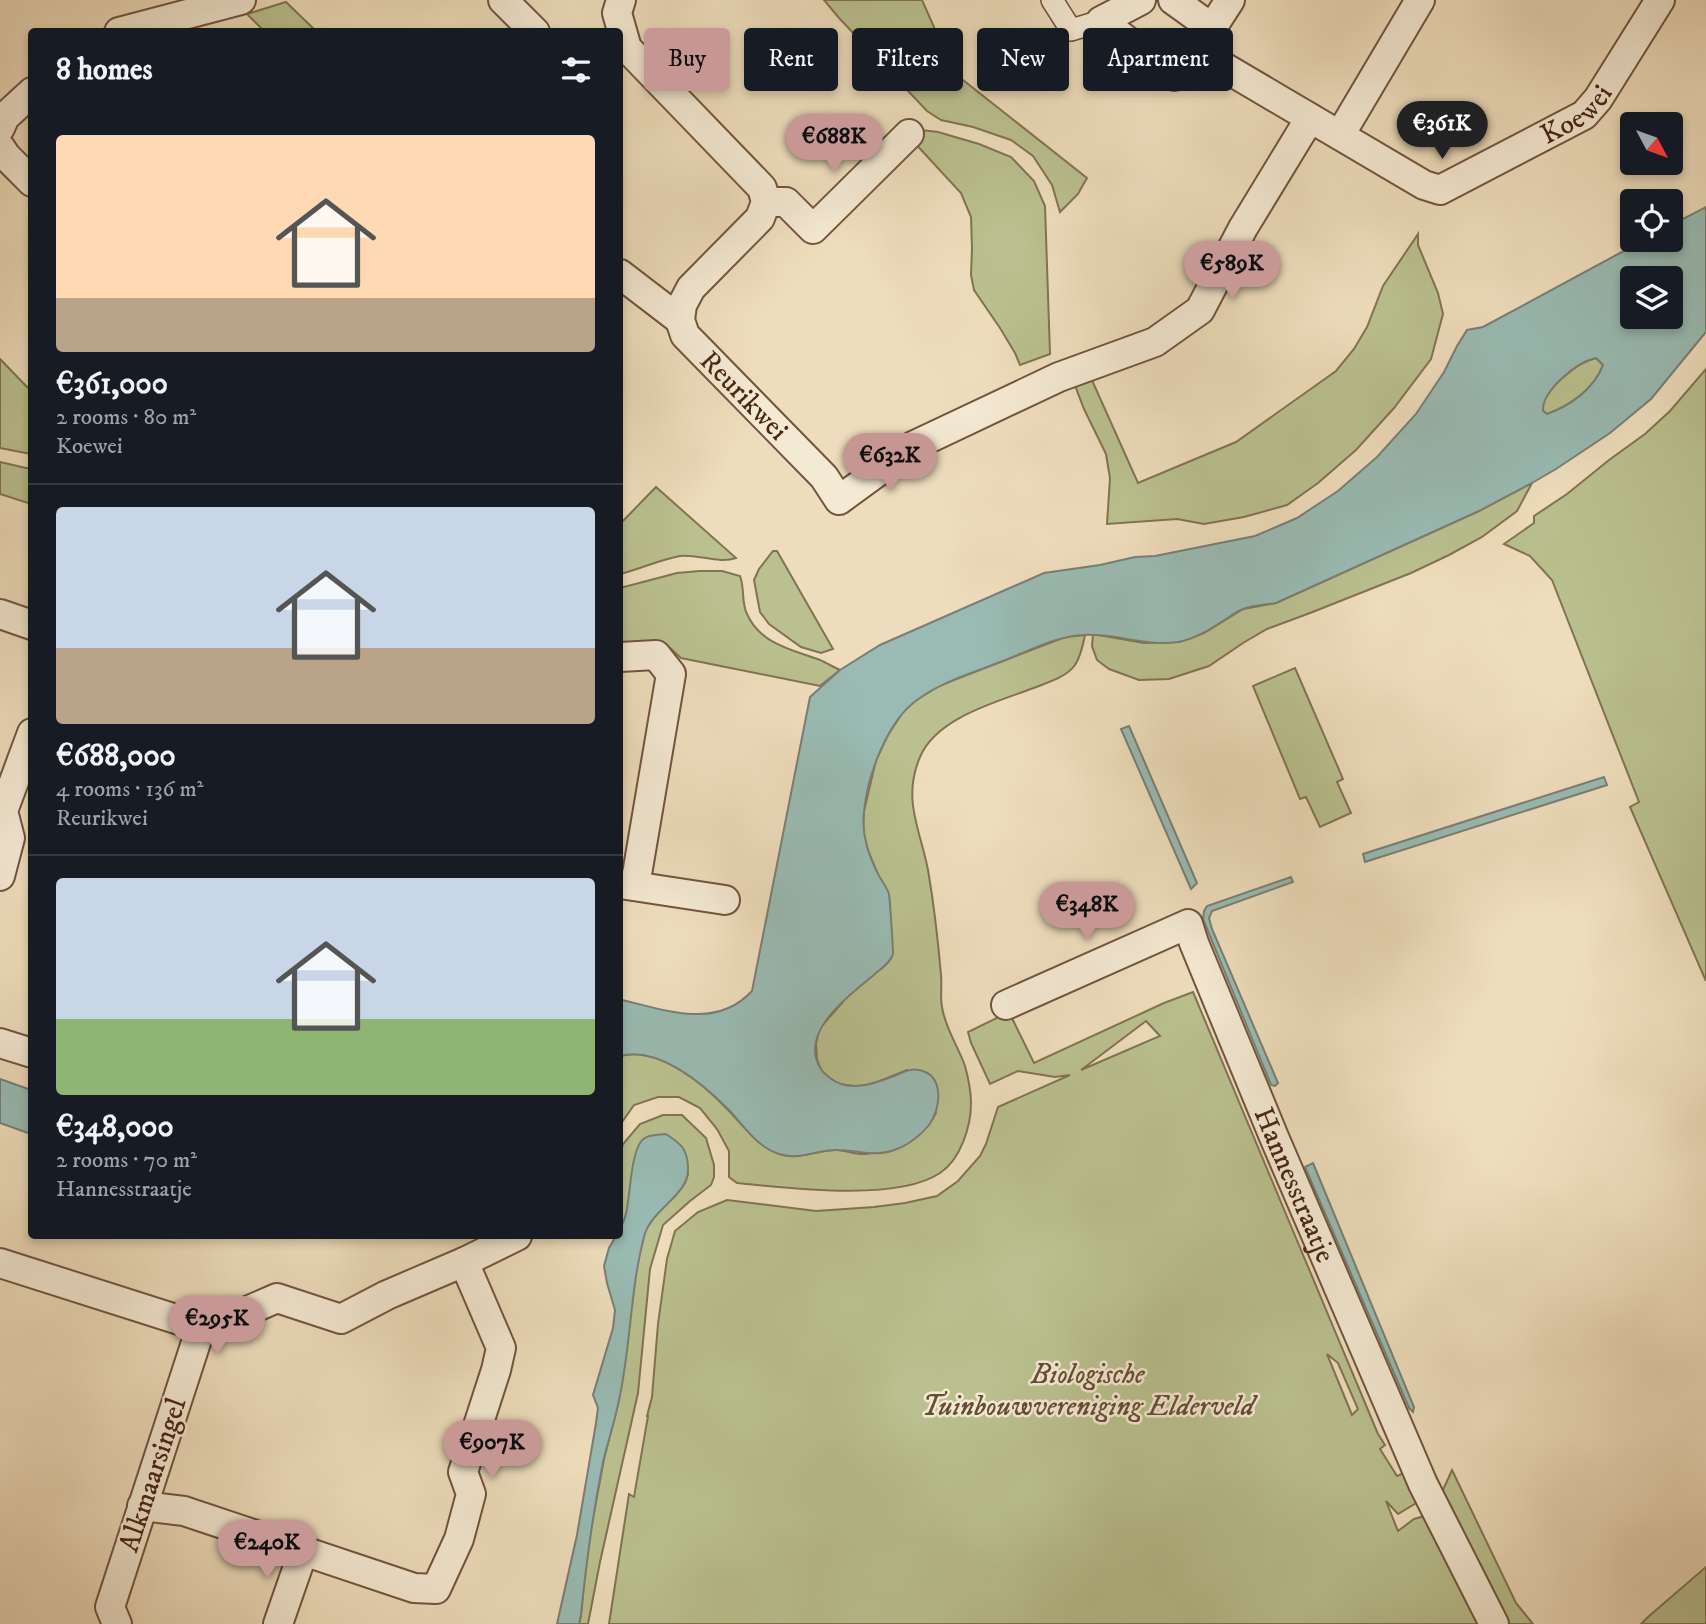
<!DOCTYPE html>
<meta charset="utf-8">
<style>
body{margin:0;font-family:"IM FELL DW Pica",serif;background:#242831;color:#f1f3f6;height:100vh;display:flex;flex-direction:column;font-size:26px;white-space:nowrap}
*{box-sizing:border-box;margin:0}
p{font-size:23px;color:#9ea1a6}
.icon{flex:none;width:38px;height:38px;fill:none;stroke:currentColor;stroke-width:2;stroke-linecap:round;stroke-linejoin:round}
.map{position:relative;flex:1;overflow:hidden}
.side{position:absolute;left:28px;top:28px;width:595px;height:1211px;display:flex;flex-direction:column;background:#171b24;border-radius:7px;box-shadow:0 4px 10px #0003}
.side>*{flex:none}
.top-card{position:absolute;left:644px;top:28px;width:665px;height:63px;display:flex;gap:14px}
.needle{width:46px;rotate:131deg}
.controls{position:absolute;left:1620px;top:112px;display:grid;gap:14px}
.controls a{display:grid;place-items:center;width:63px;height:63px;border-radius:7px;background:#171b24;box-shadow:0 4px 10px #0003;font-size:35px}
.price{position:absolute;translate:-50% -60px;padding:0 16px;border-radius:24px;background:#c59692;color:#111;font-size:23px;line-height:46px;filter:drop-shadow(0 2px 4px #0008)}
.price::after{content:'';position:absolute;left:50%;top:42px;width:21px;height:16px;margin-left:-10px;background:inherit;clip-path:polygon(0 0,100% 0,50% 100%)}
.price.on{background:#222;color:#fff}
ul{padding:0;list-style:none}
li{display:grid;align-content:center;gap:14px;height:371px;padding:0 28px}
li+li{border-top:2px solid #363941}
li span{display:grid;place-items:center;height:217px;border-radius:7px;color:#555}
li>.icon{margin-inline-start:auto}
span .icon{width:126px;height:126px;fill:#fffc;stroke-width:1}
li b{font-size:30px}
h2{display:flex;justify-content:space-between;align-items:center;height:84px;padding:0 28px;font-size:30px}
.tag{padding:0 24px;border-radius:7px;background:#171b24;box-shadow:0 4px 10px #0003;font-size:24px;line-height:63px}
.tag.on{background:#c59692;color:#111}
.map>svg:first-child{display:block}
.green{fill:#bac08f;stroke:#827352;stroke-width:2;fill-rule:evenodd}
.water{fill:#99bbb3;stroke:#797f73;stroke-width:2;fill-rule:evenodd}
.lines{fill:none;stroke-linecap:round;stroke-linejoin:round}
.pedestrian-casing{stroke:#72543e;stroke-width:24}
.minor-casing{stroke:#72543e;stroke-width:32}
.pedestrian{stroke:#f4e9d3;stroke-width:21}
.minor{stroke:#f4e9d3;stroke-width:28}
.labels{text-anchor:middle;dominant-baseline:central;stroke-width:5;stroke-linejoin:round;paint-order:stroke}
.street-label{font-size:28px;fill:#492614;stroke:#f4e9d3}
.park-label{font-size:28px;font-style:italic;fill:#654c33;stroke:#f4e9d3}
</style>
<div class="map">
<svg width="1706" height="1624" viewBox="0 0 1706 1624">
<rect width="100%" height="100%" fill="#eeddbc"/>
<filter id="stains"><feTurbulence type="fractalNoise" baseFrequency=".00286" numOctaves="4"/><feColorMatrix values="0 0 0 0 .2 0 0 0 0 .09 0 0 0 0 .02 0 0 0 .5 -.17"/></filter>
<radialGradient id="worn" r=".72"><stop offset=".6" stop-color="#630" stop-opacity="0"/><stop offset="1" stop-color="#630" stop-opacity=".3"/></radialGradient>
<g class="green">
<polygon points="824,0 922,0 953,70 963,80 1087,178 1078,194 1060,212 1052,185 1033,156 1011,140 973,127 941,120 927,111 839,18"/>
<polygon points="286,2 316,31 264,31 247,14"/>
<polygon points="921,130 938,132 979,144 1011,157 1034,181 1045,206 1050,354 1020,365 1015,353 1000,328 974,290 971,275 972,249 971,217 961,193 911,139"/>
<polygon points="1418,234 1418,245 1438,293 1443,314 1431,359 1394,408 1356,450 1318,483 1287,505 1244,517 1204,524 1177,519 1107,524 1110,478 1106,454 1084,409 1071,375 1087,369 1138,483 1236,442 1336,371 1354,349 1367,327 1383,286"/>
<path d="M1596 358 1603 365C1594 389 1570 406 1547 414L1542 410C1543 390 1577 362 1596 358Z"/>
<polygon points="0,359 31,391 31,454 0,448"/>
<polygon points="1706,369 1706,981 1630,807 1639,802 1552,580 1530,556 1504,544 1534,523 1534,516 1567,494 1609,460 1645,434 1670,411"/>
<polygon points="0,462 26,468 31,468 31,504 0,494"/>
<polygon points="1532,483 1517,511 1482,537 1449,555 1411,573 1310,613 1267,629 1243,643 1209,666 1169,679 1139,680 1109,669 1097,660 1092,646 1093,634 1144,643 1179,642 1204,633 1243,609 1276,603 1479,511"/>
<path d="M656 487 736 558C719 564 698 554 680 556 659 560 640 569 620 574V524Z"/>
<polygon points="773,551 777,551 833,649 821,653 801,647 769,624 760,612 754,580 759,569"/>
<path d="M700 571H722L740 576C745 589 741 602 747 614 760 644 793 650 820 660 827 663 833 667 840 670L820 686 681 658 670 648 649 646 620 649V588L677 573Z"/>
<path d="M1085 635C1083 645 1081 656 1075 665 1067 676 1052 681 1039 686 1001 701 937 716 920 757 902 799 920 829 928 870 934 905 938 940 941 975 942 986 940 997 942 1007 945 1028 958 1046 965 1066 968 1077 971 1092 971 1103 971 1126 961 1159 940 1173 897 1202 788 1188 737 1183L729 1177V1151L717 1129 700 1108 679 1097H658L634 1105 620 1125V1056C659 1046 704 1084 729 1111 741 1123 752 1139 767 1148 792 1164 808 1152 834 1150 844 1149 855 1155 865 1154 872 1154 910 1141 916 1137 925 1132 931 1121 936 1113L907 1070 870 1085 854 1086 839 1084 829 1078 821 1071 817 1059 816 1044 819 1029 842 1003 877 872 868 851 863 831 864 811 876 760 888 735 903 712 915 701 937 687 954 680 1065 637Z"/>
<polygon points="1295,668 1343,779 1337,782 1351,813 1320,827 1306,797 1300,799 1253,686"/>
<path d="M1193 992 1378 1434 1385 1445 1380 1449 1397 1476 1404 1473 1423 1499 1398 1514 1386 1501 1398 1531 1414 1519 1425 1516 1484 1624H609L629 1494 634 1497 648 1416H647L652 1397 658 1324 667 1259 675 1231 698 1212 727 1200 816 1211 874 1207 905 1203 937 1196 958 1181 980 1156 986 1144 998 1107 1070 1075 1055 1077 1018 1071 990 1084 971 1043 968 1032 1009 1012 1034 1063 1164 1003ZM1146 1021 1160 1036 1081 1070ZM1327 1354 1338 1363 1358 1409 1352 1415Z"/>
<path d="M663 1115H682L706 1138 714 1165V1177L711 1185 690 1201 663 1225 650 1269 638 1393 600 1562 588 1624H579L581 1615 587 1550 604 1459 619 1400 637 1264 645 1231 657 1213 675 1196 685 1183 688 1174 634 1162C631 1184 631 1209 620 1229V1154L623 1144 640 1124Z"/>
<polygon points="1452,1470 1516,1603 1533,1624 1502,1624 1442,1492"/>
<polygon points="1706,1567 1706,1624 1641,1624 1648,1617"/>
</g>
<g class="water">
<path d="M1706 207V332L1651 399 1610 433 1556 469 1532 483 1479 511 1276 603C1265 605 1253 605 1243 609 1237 611 1231 616 1226 619 1211 629 1195 639 1178 642 1145 647 1116 633 1084 635 1058 636 1033 649 1008 659 978 671 944 680 917 700 887 721 867 777 864 812 861 835 869 856 879 876 882 881 887 888 889 894 890 899 893 949 893 954 891 962 882 968 875 974 851 994 797 1032 821 1069 822 1072 828 1076 830 1078 849 1093 873 1084 894 1076 902 1073 910 1068 919 1070 945 1075 941 1109 929 1125 921 1135 908 1145 897 1149 876 1158 858 1150 838 1150 817 1149 800 1161 779 1154 757 1147 744 1126 729 1110 703 1084 659 1046 620 1056V1001L622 1000C666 1010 716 1030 752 991L810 697 840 670 880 645 1044 573 1100 565 1135 557 1155 556 1255 536 1297 518 1338 491 1377 457 1416 414 1444 372 1457 346 1467 330 1483 327 1644 240H1671V225ZM1671 278V317H1633V278ZM1596 358 1603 365C1595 388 1570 406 1547 414L1543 411C1542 390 1577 362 1596 358Z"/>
<polygon points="1129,726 1197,883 1191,889 1121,729"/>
<polygon points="1604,777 1607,785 1365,862 1363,854"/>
<polygon points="1291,877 1293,882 1212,911 1209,918 1212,929 1278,1083 1275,1086 1271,1085 1203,919 1204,911 1207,906"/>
<polygon points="0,1079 31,1090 31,1134 0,1123"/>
<path d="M666 1134C681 1144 687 1148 688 1167 690 1196 650 1209 644 1237 630 1290 631 1346 619 1400 615 1421 608 1441 603 1462 593 1513 586 1564 581 1615L579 1624H557L577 1535 596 1423 598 1408 593 1395 613 1328 615 1310 607 1283 604 1266 609 1248 616 1236H620C620 1227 624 1222 626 1214 630 1195 631 1157 640 1143 646 1134 656 1135 666 1134Z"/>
<polygon points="1313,1163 1414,1407 1413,1412 1409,1408 1305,1167"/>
</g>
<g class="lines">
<g class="pedestrian-casing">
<polyline id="pedestrian" points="1052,0 1071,30 1101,21"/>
</g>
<g class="minor-casing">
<g id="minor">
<polyline points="503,0 535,32"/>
<path id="s1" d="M621 0 617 13 627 48 762 188 766 202 760 218 691 288 682 305 680 320 685 335 824 477 839 500 913 446 1059 377 1155 342 1200 310 1243 228 1310 118"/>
<polyline points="1141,0 1101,21 1174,76 1212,28 1173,0"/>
<polyline points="1212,28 1230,0"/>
<polyline points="119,32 241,0"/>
<path id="s2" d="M1195 50 1424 185 1440 190 1584 115 1598 99 1660 0"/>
<polyline points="0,128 5,117 32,92"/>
<polyline points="1340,135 1420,0"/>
<polyline points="0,147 6,156 32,182"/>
<polyline points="766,202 786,202 813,229 909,134"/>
<polyline points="620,274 680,320"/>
<polyline points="0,614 32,625"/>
<polyline points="620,657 656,655 671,674 635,886"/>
<polyline points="0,876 10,838 3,811 32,733"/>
<polyline points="620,884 725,900"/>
<path id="s3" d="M1006 1005 1188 924 1194 943 1274 1137 1423 1484 1494 1624"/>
<polyline points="0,1043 32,1053"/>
<polyline points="464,1262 517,1236"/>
<polyline points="0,1263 201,1327 110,1607 117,1624"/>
<polyline points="142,1506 184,1511 414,1588 436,1589 459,1539 471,1494 463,1472 496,1370 501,1348 464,1262 387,1295 341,1319 277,1298 208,1328 201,1327"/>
<polyline points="278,1624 303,1552"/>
</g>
</g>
<use href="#pedestrian" class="pedestrian"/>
<use href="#minor" class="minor"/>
</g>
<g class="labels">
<g class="street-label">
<text stroke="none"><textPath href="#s2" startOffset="439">Koewei</textPath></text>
<text stroke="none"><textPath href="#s1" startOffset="509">Reurikwei</textPath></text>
<text stroke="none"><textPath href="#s3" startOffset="481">Hannesstraatje</textPath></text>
<text transform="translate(153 1475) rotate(-72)">Alkmaarsingel</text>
</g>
<g class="park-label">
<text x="1088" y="1374">Biologische<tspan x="1088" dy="32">Tuinbouwvereniging Elderveld</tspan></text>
</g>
</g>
<rect width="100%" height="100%" filter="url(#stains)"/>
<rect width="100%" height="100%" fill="url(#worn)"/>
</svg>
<div class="controls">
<a><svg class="needle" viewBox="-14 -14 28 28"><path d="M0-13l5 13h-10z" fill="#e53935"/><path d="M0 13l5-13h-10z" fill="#9ea1a6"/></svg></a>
<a><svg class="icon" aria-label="locate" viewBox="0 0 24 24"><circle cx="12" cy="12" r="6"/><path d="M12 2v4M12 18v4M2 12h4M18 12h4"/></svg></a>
<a><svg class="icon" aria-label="layers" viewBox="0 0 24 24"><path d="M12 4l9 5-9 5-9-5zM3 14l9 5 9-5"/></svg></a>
</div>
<b class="price on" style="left:1442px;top:161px">€361K</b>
<b class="price" style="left:834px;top:174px">€688K</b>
<b class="price" style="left:1232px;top:301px">€589K</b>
<b class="price" style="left:890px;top:493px">€632K</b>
<b class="price" style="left:1087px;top:942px">€348K</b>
<b class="price" style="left:217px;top:1356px">€295K</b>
<b class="price" style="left:492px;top:1480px">€907K</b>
<b class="price" style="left:267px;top:1580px">€240K</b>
<div class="top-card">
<a class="tag on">Buy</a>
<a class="tag">Rent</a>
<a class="tag">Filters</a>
<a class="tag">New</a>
<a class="tag">Apartment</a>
</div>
<section class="side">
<h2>8 homes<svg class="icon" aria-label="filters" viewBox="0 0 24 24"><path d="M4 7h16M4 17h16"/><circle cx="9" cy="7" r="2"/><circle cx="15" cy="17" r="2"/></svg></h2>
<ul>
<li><span style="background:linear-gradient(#ffd9b3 75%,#b9a48a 0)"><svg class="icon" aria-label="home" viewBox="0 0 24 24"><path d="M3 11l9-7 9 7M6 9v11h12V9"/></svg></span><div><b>€361,000</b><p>2 rooms · 80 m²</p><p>Koewei</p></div></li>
<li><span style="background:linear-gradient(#c9d6e8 65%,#b9a48a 0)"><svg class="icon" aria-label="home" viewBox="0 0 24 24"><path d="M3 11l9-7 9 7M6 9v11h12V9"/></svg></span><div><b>€688,000</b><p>4 rooms · 136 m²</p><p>Reurikwei</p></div></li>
<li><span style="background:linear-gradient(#c9d6e8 65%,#8fb573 0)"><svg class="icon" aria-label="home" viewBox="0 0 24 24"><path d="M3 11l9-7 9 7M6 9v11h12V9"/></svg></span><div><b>€348,000</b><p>2 rooms · 70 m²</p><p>Hannesstraatje</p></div></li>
</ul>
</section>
</div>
